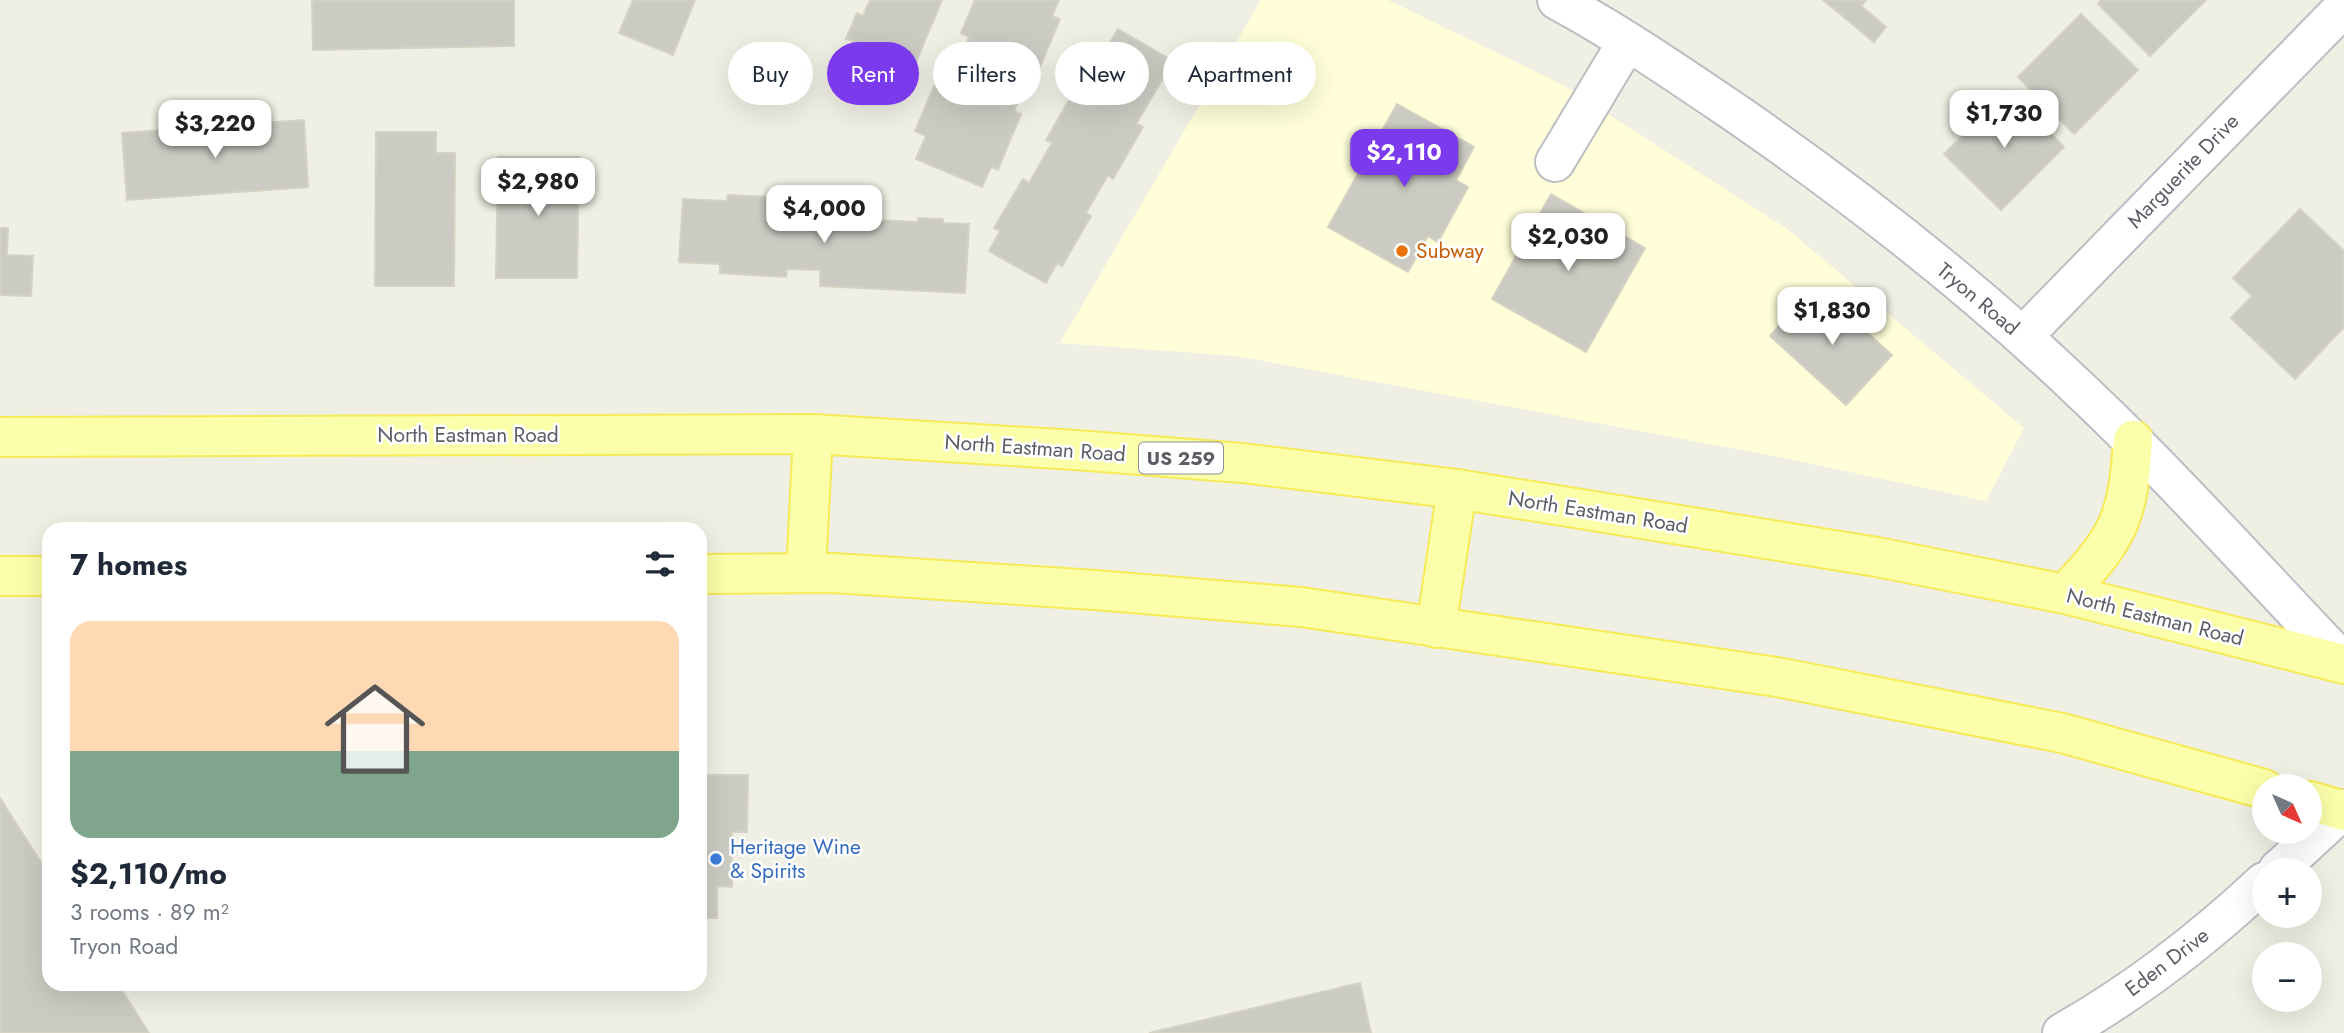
<!DOCTYPE html>
<meta charset="utf-8">
<style>
body{margin:0;font-family:Jost,sans-serif;background:#f6f6f7;color:#1f2937;height:100vh;display:flex;flex-direction:column;font-size:26px;white-space:nowrap}
*{box-sizing:border-box;margin:0}
p{font-size:23px;color:#747a83}
.icon{flex:none;width:38px;height:38px;fill:none;stroke:currentColor;stroke-width:2;stroke-linecap:round;stroke-linejoin:round}
.map{position:relative;flex:1;overflow:hidden}
.sheet{position:absolute;left:42px;top:522px;width:665px;height:469px;display:flex;flex-direction:column;background:#fff;border-radius:21px;box-shadow:0 7px 28px #0002}
.sheet>*{flex:none}
.top-card{position:absolute;left:728px;top:42px;width:665px;height:63px;display:flex;gap:14px}
.needle{width:46px;rotate:135deg}
.tools{position:absolute;left:2252px;top:774px;display:grid;gap:14px}
.tools a{display:grid;place-items:center;width:70px;height:70px;border-radius:50%;background:#fff;box-shadow:0 7px 28px #0002;font-size:35px}
.price{position:absolute;translate:-50% -60px;padding:0 16px;border-radius:14px;background:#fff;color:#222;font-size:23px;line-height:46px;filter:drop-shadow(0 2px 4px #0008)}
.price::after{content:'';position:absolute;left:50%;top:42px;width:21px;height:16px;margin-left:-10px;background:inherit;clip-path:polygon(0 0,100% 0,50% 100%)}
.price.selected{background:#7c3aed;color:#fff}
ul{padding:0;list-style:none}
li{display:grid;align-content:center;gap:14px;height:371px;padding:0 28px}
li span{display:grid;place-items:center;height:217px;border-radius:21px;color:#555}
li>.icon{margin-inline-start:auto}
span .icon{width:126px;height:126px;fill:#fffc;stroke-width:1}
li b{font-size:30px}
h2{display:flex;justify-content:space-between;align-items:center;height:84px;padding:0 28px;font-size:30px}
.tag{padding:0 24px;border-radius:32px;background:#fff;box-shadow:0 7px 28px #0002;font-size:24px;line-height:63px}
.tag.selected{background:#7c3aed;color:#fff}
.map>svg:first-child{display:block}
.commercial{fill:#fffed9}
.building{fill:#cccbc3;stroke:#d4d2c2;stroke-width:2}
.lines{fill:none;stroke-linecap:round;stroke-linejoin:round}
.minor-casing{stroke:#bcbdc3;stroke-width:42}
.major-casing{stroke:#f6ea56;stroke-width:42}
.minor{stroke:#fff;stroke-width:38}
.major{stroke:#fbffa9;stroke-width:38}
.food-dot{fill:#e8710a;stroke:#fff;stroke-width:2.5}
.shop-dot{fill:#3f7fe0;stroke:#fff;stroke-width:2.5}
.labels{text-anchor:middle;dominant-baseline:central;stroke-width:5;stroke-linejoin:round;paint-order:stroke}
.shield{fill:#fff;stroke:#8d8e93;stroke-width:2}
.shield-label{font-size:19px;font-weight:bold;fill:#5c5e65}
.street-label{font-size:21px;fill:#5c5e65;stroke:#fff}
.food-label{font-size:21px;fill:#c56008;stroke:#fff;text-anchor:start}
.shop-label{font-size:21px;fill:#366cbe;stroke:#fff;text-anchor:start}
</style>
<div class="map">
<svg width="2344" height="1033" viewBox="0 0 2344 1033">
<rect width="100%" height="100%" fill="#efefe4"/>
<polygon class="commercial" points="1261,0 1388,0 1561,84 1786,228 2024,428 1986,501 1774,456 1237,356 1060,343"/>
<g class="building">
<polygon points="312,0 514,0 514,46 313,50"/>
<polygon points="633,0 695,0 673,55 619,33"/>
<polygon points="870,0 942,0 906,86 845,61 854,41 846,39 857,13 863,16"/>
<polygon points="975,0 1059,0 1052,16 1060,19 1037,74 1031,71 1014,111 1021,114 998,170 991,167 982,187 916,159 926,136 915,131 934,86 946,91 969,37 961,33"/>
<polygon points="1823,0 1866,0 1861,6 1886,27 1874,42"/>
<polygon points="2101,0 2206,0 2150,56 2098,4"/>
<polygon points="2081,14 2138,70 2074,134 2018,77"/>
<polygon points="1118,29 1173,61 1136,124 1143,127 1113,179 1108,175 1086,213 1091,216 1062,266 1057,263 1046,283 989,251 1000,231 994,228 1023,179 1029,183 1052,143 1046,140 1073,93 1079,96"/>
<polygon points="2008,90 2064,147 2001,210 1944,154"/>
<polygon points="1397,104 1474,147 1456,180 1468,187 1438,242 1428,236 1408,272 1328,227"/>
<polygon points="304,120 308,187 127,200 122,133"/>
<polygon points="376,132 436,132 436,153 455,153 454,286 375,286"/>
<polygon points="498,157 579,157 577,278 496,278"/>
<polygon points="1551,194 1645,248 1586,352 1492,299"/>
<polygon points="728,195 789,198 789,206 825,207 824,219 848,220 848,214 875,215 875,220 918,222 918,218 943,219 943,223 969,224 965,293 820,286 820,270 787,269 786,277 720,273 720,264 679,262 683,199 727,201"/>
<polygon points="2300,209 2344,251 2344,327 2295,379 2231,318 2252,296 2233,278"/>
<polygon points="0,228 8,228 7,255 33,256 31,296 0,295"/>
<polygon points="1826,295 1892,355 1846,405 1770,336 1802,301 1812,311"/>
<polygon points="700,775 748,775 747,832 732,832 732,887 717,886 717,918 700,918"/>
<polygon points="0,798 49,875 49,984 118,984 149,1033 0,1033"/>
<polygon points="1360,983 1371,1033 1149,1033"/>
</g>
<g class="lines">
<g class="minor-casing">
<g id="minor">
<path d="M1557 0C1620 34 1681 76 1740 116 1858 198 1971 286 2075 385 2169 473 2255 570 2344 663"/>
<polyline points="1555,162 1627,42"/>
<polyline points="2023,336 2344,7"/>
<polyline points="2278,870 2344,809"/>
<path d="M2062 1033C2136 991 2203 939 2264 882"/>
</g>
</g>
<g class="major-casing">
<g id="major">
<polyline points="0,437 813,434 1076,450 1242,463 1457,489 1877,557 2065,594 2344,664"/>
<polyline points="806,573 813,434"/>
<polyline points="700,574 834,573 1095,590 1301,607 1777,677 2062,733 2264,789"/>
<polyline points="0,576 49,576"/>
<path d="M2065 594C2119 537 2128 519 2133 440"/>
<polyline points="1436,628 1457,489"/>
<polyline points="2310,801 2344,811"/>
</g>
</g>
<use href="#minor" class="minor"/>
<use href="#major" class="major"/>
</g>
<circle class="food-dot" cx="1402" cy="251" r="7"/>
<circle class="shop-dot" cx="716" cy="859" r="7"/>
<g class="labels">
<rect class="shield" x="1139" y="442.5" width="84" height="31" rx="5"/>
<g class="shield-label">
<text x="1181" y="458">US 259</text>
</g>
<g class="street-label">
<text transform="translate(2183 171) rotate(-46)">Marguerite Drive</text>
<text transform="translate(1978 299) rotate(40)">Tryon Road</text>
<text x="468" y="435">North Eastman Road</text>
<text transform="translate(1035 448) rotate(4)">North Eastman Road</text>
<text transform="translate(1598 512) rotate(9)">North Eastman Road</text>
<text transform="translate(2155 617) rotate(14)">North Eastman Road</text>
<text transform="translate(2167 962) rotate(-37)">Eden Drive</text>
</g>
<g class="food-label">
<text x="1416" y="251">Subway</text>
</g>
<g class="shop-label">
<text x="730" y="847">Heritage Wine<tspan x="730" dy="24">&amp; Spirits</tspan></text>
</g>
</g>
</svg>
<div class="tools">
<a><svg class="needle" viewBox="-14 -14 28 28"><path d="M0-13l5 13h-10z" fill="#e53935"/><path d="M0 13l5-13h-10z" fill="#747a83"/></svg></a>
<a>+</a>
<a>−</a>
</div>
<b class="price" style="left:2004px;top:150px">$1,730</b>
<b class="price" style="left:215px;top:160px">$3,220</b>
<b class="price selected" style="left:1404px;top:189px">$2,110</b>
<b class="price" style="left:538px;top:218px">$2,980</b>
<b class="price" style="left:824px;top:245px">$4,000</b>
<b class="price" style="left:1568px;top:273px">$2,030</b>
<b class="price" style="left:1832px;top:347px">$1,830</b>
<div class="top-card">
<a class="tag">Buy</a>
<a class="tag selected">Rent</a>
<a class="tag">Filters</a>
<a class="tag">New</a>
<a class="tag">Apartment</a>
</div>
<section class="sheet">
<h2>7 homes<svg class="icon" aria-label="filters" viewBox="0 0 24 24"><path d="M4 7h16M4 17h16"/><circle cx="9" cy="7" r="2"/><circle cx="15" cy="17" r="2"/></svg></h2>
<ul>
<li><span style="background:linear-gradient(#ffd9b3 60%,#7fa58c 0)"><svg class="icon" aria-label="home" viewBox="0 0 24 24"><path d="M3 11l9-7 9 7M6 9v11h12V9"/></svg></span><div><b>$2,110/mo</b><p>3 rooms · 89 m²</p><p>Tryon Road</p></div></li>
</ul>
</section>
</div>
